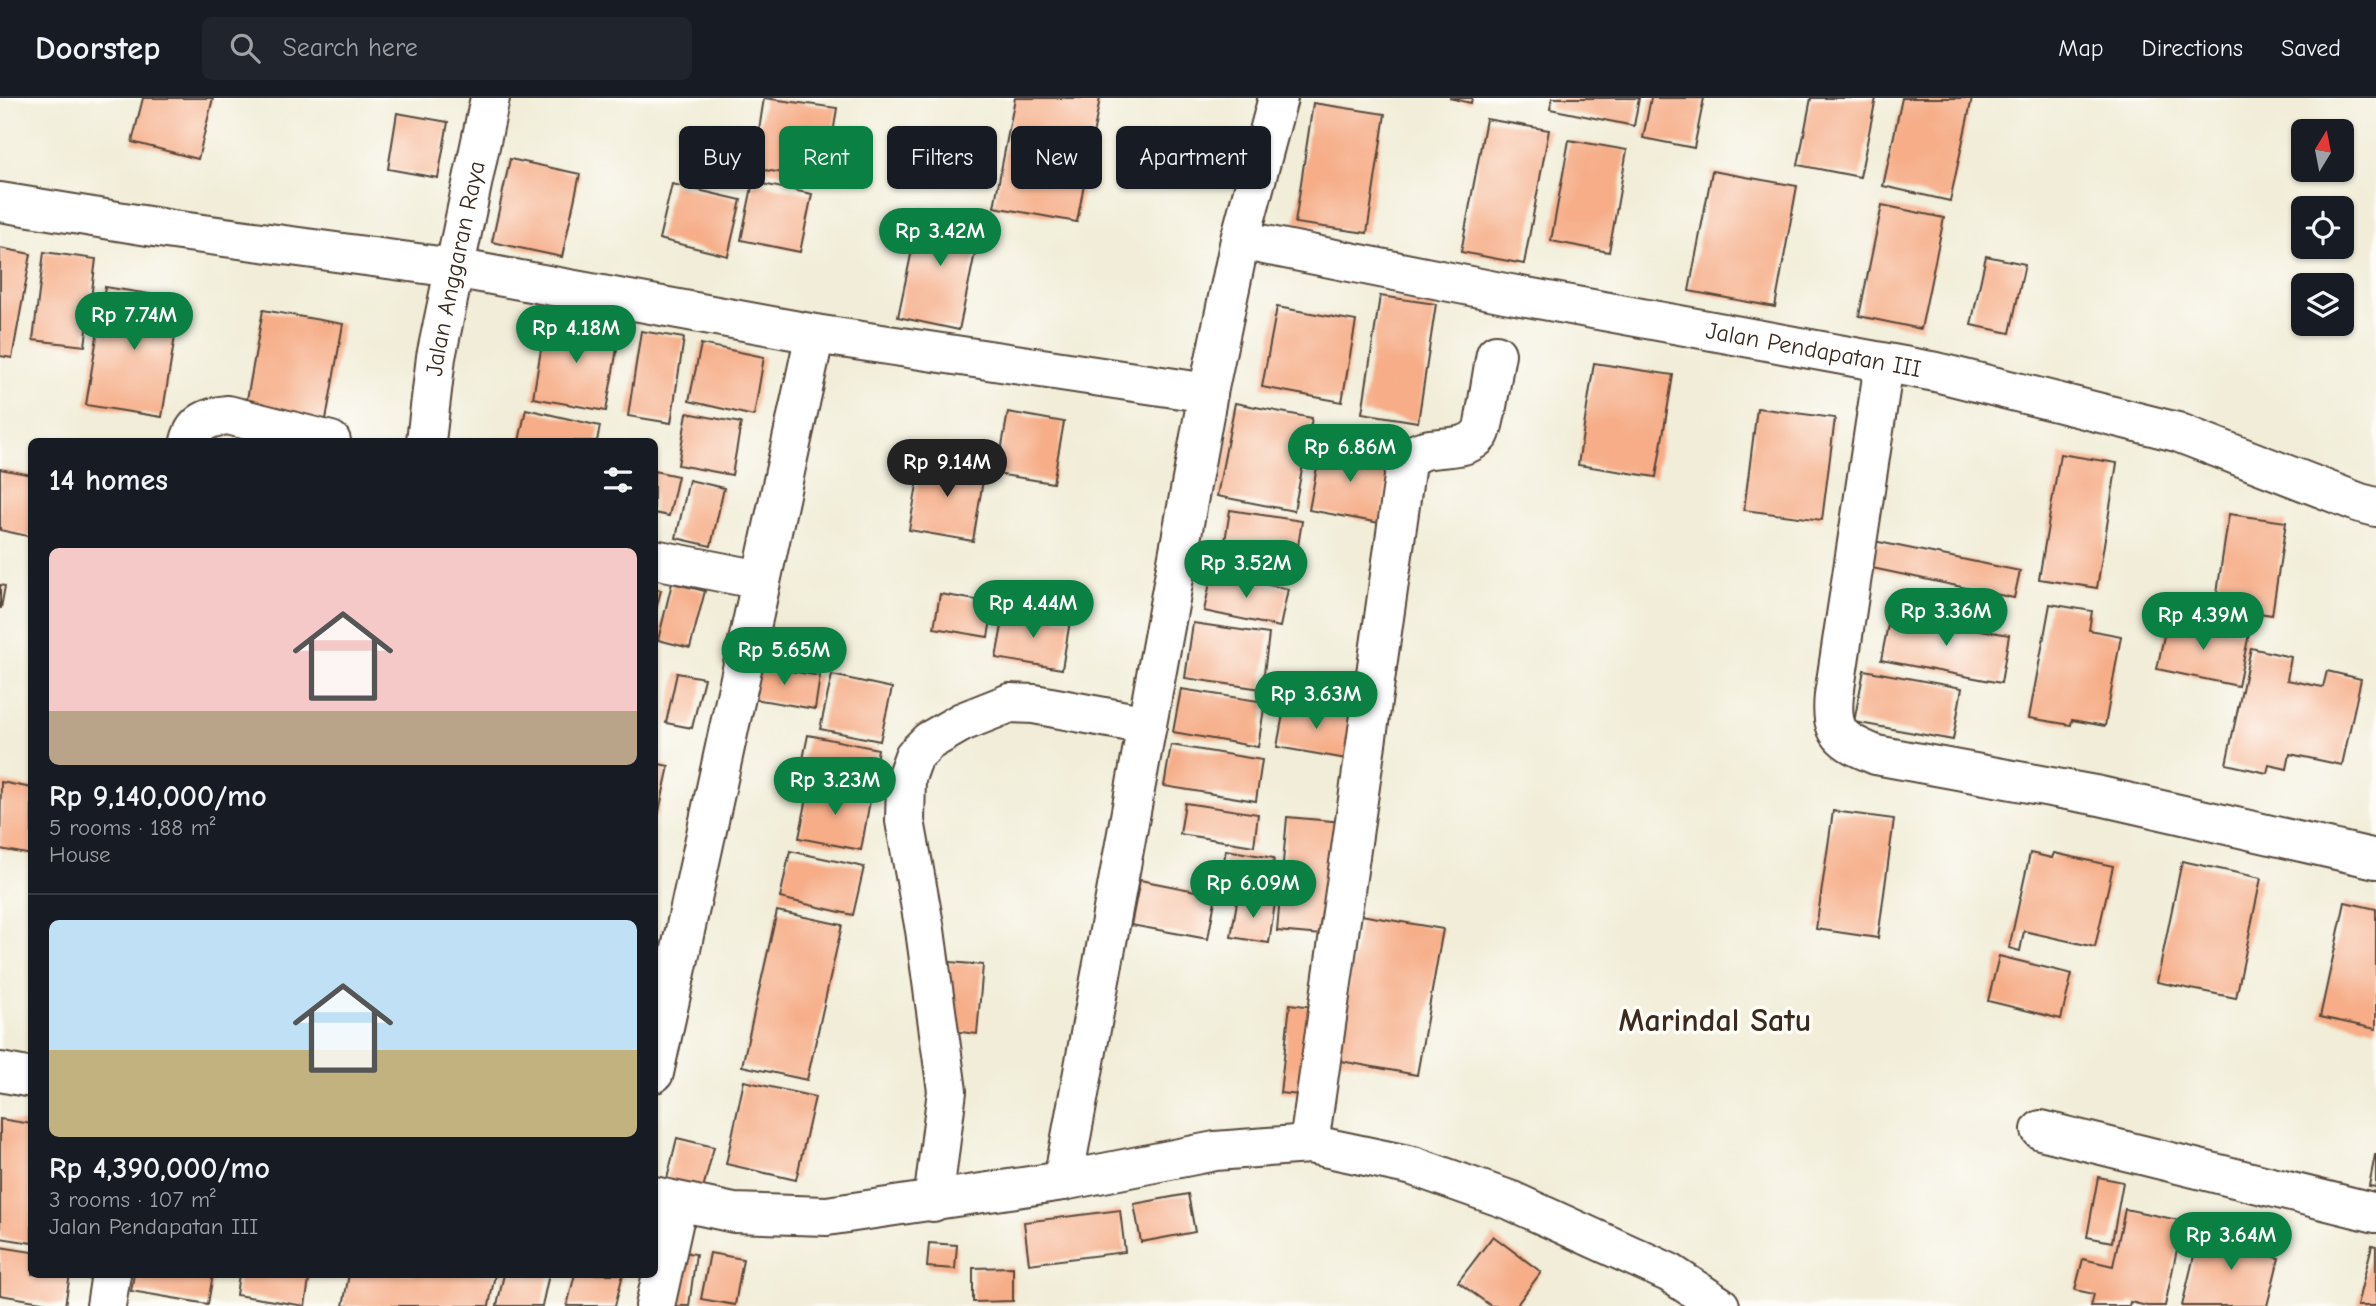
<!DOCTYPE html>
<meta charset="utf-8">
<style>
body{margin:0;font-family:"Comic Neue",sans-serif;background:#20242c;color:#f1f3f6;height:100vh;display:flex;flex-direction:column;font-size:26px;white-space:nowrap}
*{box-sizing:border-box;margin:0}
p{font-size:23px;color:#9ea1a6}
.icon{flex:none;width:38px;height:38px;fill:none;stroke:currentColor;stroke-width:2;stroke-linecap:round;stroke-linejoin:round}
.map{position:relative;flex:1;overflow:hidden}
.side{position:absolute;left:28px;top:340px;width:630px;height:840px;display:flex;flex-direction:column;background:#171b24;border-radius:10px;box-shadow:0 2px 5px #0004}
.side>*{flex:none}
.hud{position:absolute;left:679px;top:28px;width:665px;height:63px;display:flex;gap:14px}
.needle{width:46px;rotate:10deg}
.fabs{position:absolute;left:2291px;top:21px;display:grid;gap:14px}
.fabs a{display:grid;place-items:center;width:63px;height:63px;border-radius:10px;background:#171b24;box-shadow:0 2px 5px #0004;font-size:35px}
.price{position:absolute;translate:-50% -60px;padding:0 16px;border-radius:24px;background:#0b8043;color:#fff;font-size:23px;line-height:46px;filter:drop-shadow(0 2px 4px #0008)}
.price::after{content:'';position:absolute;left:50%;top:42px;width:21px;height:16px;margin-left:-10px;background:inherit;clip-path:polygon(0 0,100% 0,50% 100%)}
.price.current{background:#222;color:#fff}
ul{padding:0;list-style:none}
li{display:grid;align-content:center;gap:14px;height:371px;padding:0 21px}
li+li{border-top:2px solid #363941}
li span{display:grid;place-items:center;height:217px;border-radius:10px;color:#555}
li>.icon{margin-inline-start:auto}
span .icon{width:126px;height:126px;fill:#fffc;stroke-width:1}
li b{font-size:30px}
h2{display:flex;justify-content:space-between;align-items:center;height:84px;padding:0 21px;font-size:30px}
.tag{padding:0 24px;border-radius:10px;background:#171b24;box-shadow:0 2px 5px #0004;font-size:24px;line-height:63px}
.tag.current{background:#0b8043;color:#fff}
header{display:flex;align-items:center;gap:42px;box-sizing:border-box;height:98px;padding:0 35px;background:#171b24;border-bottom:2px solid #363941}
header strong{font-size:33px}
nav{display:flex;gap:38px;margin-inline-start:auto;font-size:24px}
.search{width:490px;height:63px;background:#20242c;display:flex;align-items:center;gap:18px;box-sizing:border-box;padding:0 24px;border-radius:10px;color:#9ea1a6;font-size:26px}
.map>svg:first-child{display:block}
.building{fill:#f6ad88}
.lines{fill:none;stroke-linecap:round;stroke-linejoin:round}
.street-casing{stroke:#56473a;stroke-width:42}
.secondary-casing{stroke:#56473a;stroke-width:42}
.street{stroke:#fff;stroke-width:38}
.secondary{stroke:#fff;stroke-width:38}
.labels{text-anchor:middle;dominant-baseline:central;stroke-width:7;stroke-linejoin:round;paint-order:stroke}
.street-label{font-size:24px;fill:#3b2a1e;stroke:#fdfcf7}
.district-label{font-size:32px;font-weight:bold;fill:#3b2a1e;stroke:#fdfcf7}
</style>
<header>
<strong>Doorstep</strong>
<div class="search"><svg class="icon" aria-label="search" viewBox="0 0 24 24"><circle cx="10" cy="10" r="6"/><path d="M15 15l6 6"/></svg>Search here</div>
<nav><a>Map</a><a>Directions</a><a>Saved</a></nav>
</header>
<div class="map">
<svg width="2376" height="1208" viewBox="0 0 2376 1208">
<rect width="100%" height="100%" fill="#fdfcf7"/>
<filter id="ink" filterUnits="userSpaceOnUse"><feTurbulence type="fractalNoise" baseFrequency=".0143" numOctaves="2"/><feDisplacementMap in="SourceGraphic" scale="14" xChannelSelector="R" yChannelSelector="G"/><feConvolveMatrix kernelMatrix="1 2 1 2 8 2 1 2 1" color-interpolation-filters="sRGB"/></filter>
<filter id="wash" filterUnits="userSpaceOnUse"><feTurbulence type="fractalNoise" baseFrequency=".00686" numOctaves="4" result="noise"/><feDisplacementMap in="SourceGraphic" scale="28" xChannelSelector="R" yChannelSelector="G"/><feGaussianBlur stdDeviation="1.57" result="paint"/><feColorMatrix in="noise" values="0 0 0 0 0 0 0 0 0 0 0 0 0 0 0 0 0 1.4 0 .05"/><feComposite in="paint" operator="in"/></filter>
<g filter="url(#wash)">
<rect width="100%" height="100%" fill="#f1edd8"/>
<g id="blocks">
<g class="building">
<polygon points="143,0 213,0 198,61 132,44"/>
<polygon points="764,0 837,10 826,82 753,70"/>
<polygon points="1015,0 1100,0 1077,124 994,109"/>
<polygon points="1449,0 1472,0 1471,5"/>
<polygon points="1552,0 1639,0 1634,28 1550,11"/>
<polygon points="1651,0 1704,0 1694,50 1643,40"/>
<polygon points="1811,0 1876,0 1860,79 1798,67"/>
<polygon points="1902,0 1972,0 1950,103 1883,88"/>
<polygon points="1313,5 1385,16 1367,135 1295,125"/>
<polygon points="397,15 448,24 438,80 388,71"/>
<polygon points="1486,21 1549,32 1524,166 1461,154"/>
<polygon points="1569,42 1627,52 1609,154 1551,143"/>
<polygon points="510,61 580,76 562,159 492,144"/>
<polygon points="1712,73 1797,88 1775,209 1689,193"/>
<polygon points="753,84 812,96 800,154 741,142"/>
<polygon points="672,86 741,102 728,158 659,141"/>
<polygon points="1882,107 1944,120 1921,231 1859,218"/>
<polygon points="921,109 982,121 959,232 898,219"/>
<polygon points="0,150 31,156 12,260 0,258"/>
<polygon points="44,154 96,161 85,248 33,242"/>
<polygon points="1986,158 2025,166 2010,235 1971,227"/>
<polygon points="105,189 181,201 162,319 86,307"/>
<polygon points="1380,198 1436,206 1418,324 1362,315"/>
<polygon points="1277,209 1356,223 1342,304 1262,289"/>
<polygon points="263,212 343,226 325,327 245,313"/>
<polygon points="546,221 620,234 606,313 533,300"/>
<polygon points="641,233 684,240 671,325 628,318"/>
<polygon points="701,246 764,259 754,318 689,303"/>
<polygon points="1594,265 1673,277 1656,379 1578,367"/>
<polygon points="1235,305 1312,320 1294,413 1217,398"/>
<polygon points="1757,310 1835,320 1822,422 1744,412"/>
<polygon points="526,311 600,328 597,343 519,343"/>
<polygon points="1008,314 1064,324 1053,385 997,376"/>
<polygon points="687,315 741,325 732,377 678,367"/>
<polygon points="1321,348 1392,361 1380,425 1309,412"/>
<polygon points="2060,356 2117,365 2097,490 2039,481"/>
<polygon points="922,359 985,370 973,443 909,432"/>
<polygon points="0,371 32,377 32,439 0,432"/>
<polygon points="654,373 678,378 669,418 654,415"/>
<polygon points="689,382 724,390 711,448 676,440"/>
<polygon points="1230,412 1302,423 1294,473 1222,462"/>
<polygon points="2229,416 2286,424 2272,517 2215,508"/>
<polygon points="1864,441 2020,473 2014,500 1858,467"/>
<polygon points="1212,475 1288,491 1280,529 1204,513"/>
<polygon points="672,485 705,493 690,550 658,542"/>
<polygon points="0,487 5,488 1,510 0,510"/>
<polygon points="654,491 661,492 655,516 654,516"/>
<polygon points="940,496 994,505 988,539 934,530"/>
<polygon points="2050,506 2092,513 2089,532 2121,538 2105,628 2072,622 2071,627 2029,620"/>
<polygon points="1005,512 1070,523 1062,571 996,560"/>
<polygon points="1890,516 2009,537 2001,585 1881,562"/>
<polygon points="2168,519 2249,536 2238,588 2157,571"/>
<polygon points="1193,525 1269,536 1262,591 1185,580"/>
<polygon points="2251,550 2291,559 2287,582 2323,589 2327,573 2361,581 2342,667 2290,656 2287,671 2269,667 2267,675 2226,666"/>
<polygon points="754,567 820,578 815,611 748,600"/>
<polygon points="1864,572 1962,590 1953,642 1854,624"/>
<polygon points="677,575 704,580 692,630 666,625"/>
<polygon points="832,577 892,590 880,643 820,631"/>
<polygon points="1181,591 1265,604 1258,649 1173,634"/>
<polygon points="1285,605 1354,617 1347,661 1277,649"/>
<polygon points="808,637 878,651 872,686 801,671"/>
<polygon points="1171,647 1262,662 1256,703 1164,688"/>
<polygon points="654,665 669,668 658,718 654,717"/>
<polygon points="1,684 32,690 32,757 0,751"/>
<polygon points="810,685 871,697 861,752 799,740"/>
<polygon points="1185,705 1258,716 1254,748 1180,736"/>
<polygon points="1833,713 1894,721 1878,840 1816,831"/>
<polygon points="1287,719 1343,724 1333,838 1277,833"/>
<polygon points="1226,752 1274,760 1268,798 1219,790"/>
<polygon points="790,753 864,769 853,817 780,800"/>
<polygon points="2030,755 2052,760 2054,755 2113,768 2095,849 2024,833 2020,853 2009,850"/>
<polygon points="2182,763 2261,780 2236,900 2157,884"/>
<polygon points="1140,782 1216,797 1208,841 1131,827"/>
<polygon points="1238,798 1275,805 1269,845 1231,839"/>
<polygon points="2345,804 2376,811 2376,931 2320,919"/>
<polygon points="777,813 842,827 807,982 742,968"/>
<polygon points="1361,817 1443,831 1417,977 1335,962"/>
<polygon points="1999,858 2072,876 2061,921 1988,903"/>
<polygon points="950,864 983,867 977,936 944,932"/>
<polygon points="1290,906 1321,910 1310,998 1280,995"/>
<polygon points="744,983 815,999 796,1082 726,1066"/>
<polygon points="0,1021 32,1026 32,1145 0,1140"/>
<polygon points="677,1040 714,1049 701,1098 665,1089"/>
<polygon points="2375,1057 2376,1057 2376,1089 2369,1088"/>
<polygon points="2098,1079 2123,1084 2112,1144 2087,1139"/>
<polygon points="1188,1096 1195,1134 1141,1144 1134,1106"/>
<polygon points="2125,1111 2183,1123 2165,1208 2147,1208 2130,1204 2129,1208 2091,1208 2094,1196 2075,1192 2083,1161 2113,1168"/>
<polygon points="1120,1112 1125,1154 1029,1166 1024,1124"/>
<polygon points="2226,1127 2262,1135 2257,1155 2279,1160 2267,1208 2182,1208 2198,1141 2221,1147"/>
<polygon points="1493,1138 1541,1174 1516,1208 1491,1208 1458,1184"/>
<polygon points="929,1145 957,1147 955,1171 927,1169"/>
<polygon points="2372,1147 2376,1148 2376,1208 2357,1208"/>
<polygon points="0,1149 32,1154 32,1176 70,1176 65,1208 0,1197"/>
<polygon points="672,1153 696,1156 689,1208 669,1208"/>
<polygon points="710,1155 743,1161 735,1207 701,1201"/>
<polygon points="1013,1169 1013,1203 973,1204 973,1170"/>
<polygon points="134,1176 213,1176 208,1206 131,1193"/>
<polygon points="239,1176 310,1176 305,1208 236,1197"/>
<polygon points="349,1176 495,1176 489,1208 343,1208"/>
<polygon points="504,1176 549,1176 542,1208 497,1208"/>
<polygon points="575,1176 623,1176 615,1208 567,1208"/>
</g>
</g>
</g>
<g filter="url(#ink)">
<use href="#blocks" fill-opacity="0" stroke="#56473a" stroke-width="2"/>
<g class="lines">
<g class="street-casing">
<g id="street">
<polyline points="0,104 173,132 454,170 815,236 1208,295"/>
<path id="s1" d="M1240 142 1505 195 1936 274 2177 334 2360 405 2376 409"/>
<path d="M1884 266 1834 597C1830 637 1842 643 1876 657L2100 698 2376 761"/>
<path d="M190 343C195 324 209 319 228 317L331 343"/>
<path id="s2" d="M426 343 436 259 490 0"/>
<polyline points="654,461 761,482"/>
<polyline points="654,975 815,236"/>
<polyline points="2041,1032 2376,1115"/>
<path d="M1309 1046 1406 365C1422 339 1462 360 1480 336 1485 329 1493 269 1496 256"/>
<polyline points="1063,1083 1208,295 1240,142 1278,0"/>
<polyline points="933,1104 947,993 925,832 905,723 906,680 914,658 929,643 962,624 1010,605 1034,606 1147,627"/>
<polyline points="106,1208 111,1176"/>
<polyline points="655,1208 678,1104"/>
</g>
</g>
<g class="secondary-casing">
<g id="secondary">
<polyline points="0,974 32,980"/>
<polyline points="654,1098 734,1115 827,1118 1063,1083 1215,1053 1309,1046 1413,1068 1512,1103 1670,1175 1720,1208"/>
</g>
</g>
<use href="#street" class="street"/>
<use href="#secondary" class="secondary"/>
</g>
</g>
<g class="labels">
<g class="street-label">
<text stroke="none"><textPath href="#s2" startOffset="175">Jalan Anggaran Raya</textPath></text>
<text stroke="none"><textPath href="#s1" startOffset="584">Jalan Pendapatan III</textPath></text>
</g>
<g class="district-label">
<text x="1715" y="922">Marindal Satu</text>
</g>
</g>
</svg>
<div class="fabs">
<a><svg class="needle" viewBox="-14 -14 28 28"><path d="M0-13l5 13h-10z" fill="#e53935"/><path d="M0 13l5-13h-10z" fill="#9ea1a6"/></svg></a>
<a><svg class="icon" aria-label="locate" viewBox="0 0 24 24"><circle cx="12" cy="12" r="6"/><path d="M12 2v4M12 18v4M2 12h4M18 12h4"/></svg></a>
<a><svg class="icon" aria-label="layers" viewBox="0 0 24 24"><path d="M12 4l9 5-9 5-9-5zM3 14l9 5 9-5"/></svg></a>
</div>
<b class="price" style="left:940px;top:170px">Rp 3.42M</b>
<b class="price" style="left:134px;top:254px">Rp 7.74M</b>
<b class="price" style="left:576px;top:267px">Rp 4.18M</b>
<b class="price" style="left:1350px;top:386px">Rp 6.86M</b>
<b class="price current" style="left:947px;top:401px">Rp 9.14M</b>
<b class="price" style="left:1246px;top:502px">Rp 3.52M</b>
<b class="price" style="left:1033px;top:542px">Rp 4.44M</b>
<b class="price" style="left:1946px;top:550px">Rp 3.36M</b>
<b class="price" style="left:2203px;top:554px">Rp 4.39M</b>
<b class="price" style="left:784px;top:589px">Rp 5.65M</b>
<b class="price" style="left:1316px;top:633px">Rp 3.63M</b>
<b class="price" style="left:835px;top:719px">Rp 3.23M</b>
<b class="price" style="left:1253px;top:822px">Rp 6.09M</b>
<b class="price" style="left:2231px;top:1174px">Rp 3.64M</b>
<div class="hud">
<a class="tag">Buy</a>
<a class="tag current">Rent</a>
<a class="tag">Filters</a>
<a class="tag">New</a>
<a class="tag">Apartment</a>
</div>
<section class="side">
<h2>14 homes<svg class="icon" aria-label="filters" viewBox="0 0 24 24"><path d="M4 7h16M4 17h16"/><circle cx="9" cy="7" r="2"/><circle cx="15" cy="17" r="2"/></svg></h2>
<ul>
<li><span style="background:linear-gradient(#f6c9c9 75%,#b9a48a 0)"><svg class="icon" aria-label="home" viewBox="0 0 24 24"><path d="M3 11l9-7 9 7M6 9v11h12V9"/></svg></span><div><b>Rp 9,140,000/mo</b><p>5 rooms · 188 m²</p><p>House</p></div></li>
<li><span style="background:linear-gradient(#bfe0f5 60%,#c2b280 0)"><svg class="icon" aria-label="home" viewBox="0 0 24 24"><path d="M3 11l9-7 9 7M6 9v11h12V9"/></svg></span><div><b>Rp 4,390,000/mo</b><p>3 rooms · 107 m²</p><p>Jalan Pendapatan III</p></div></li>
</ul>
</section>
</div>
